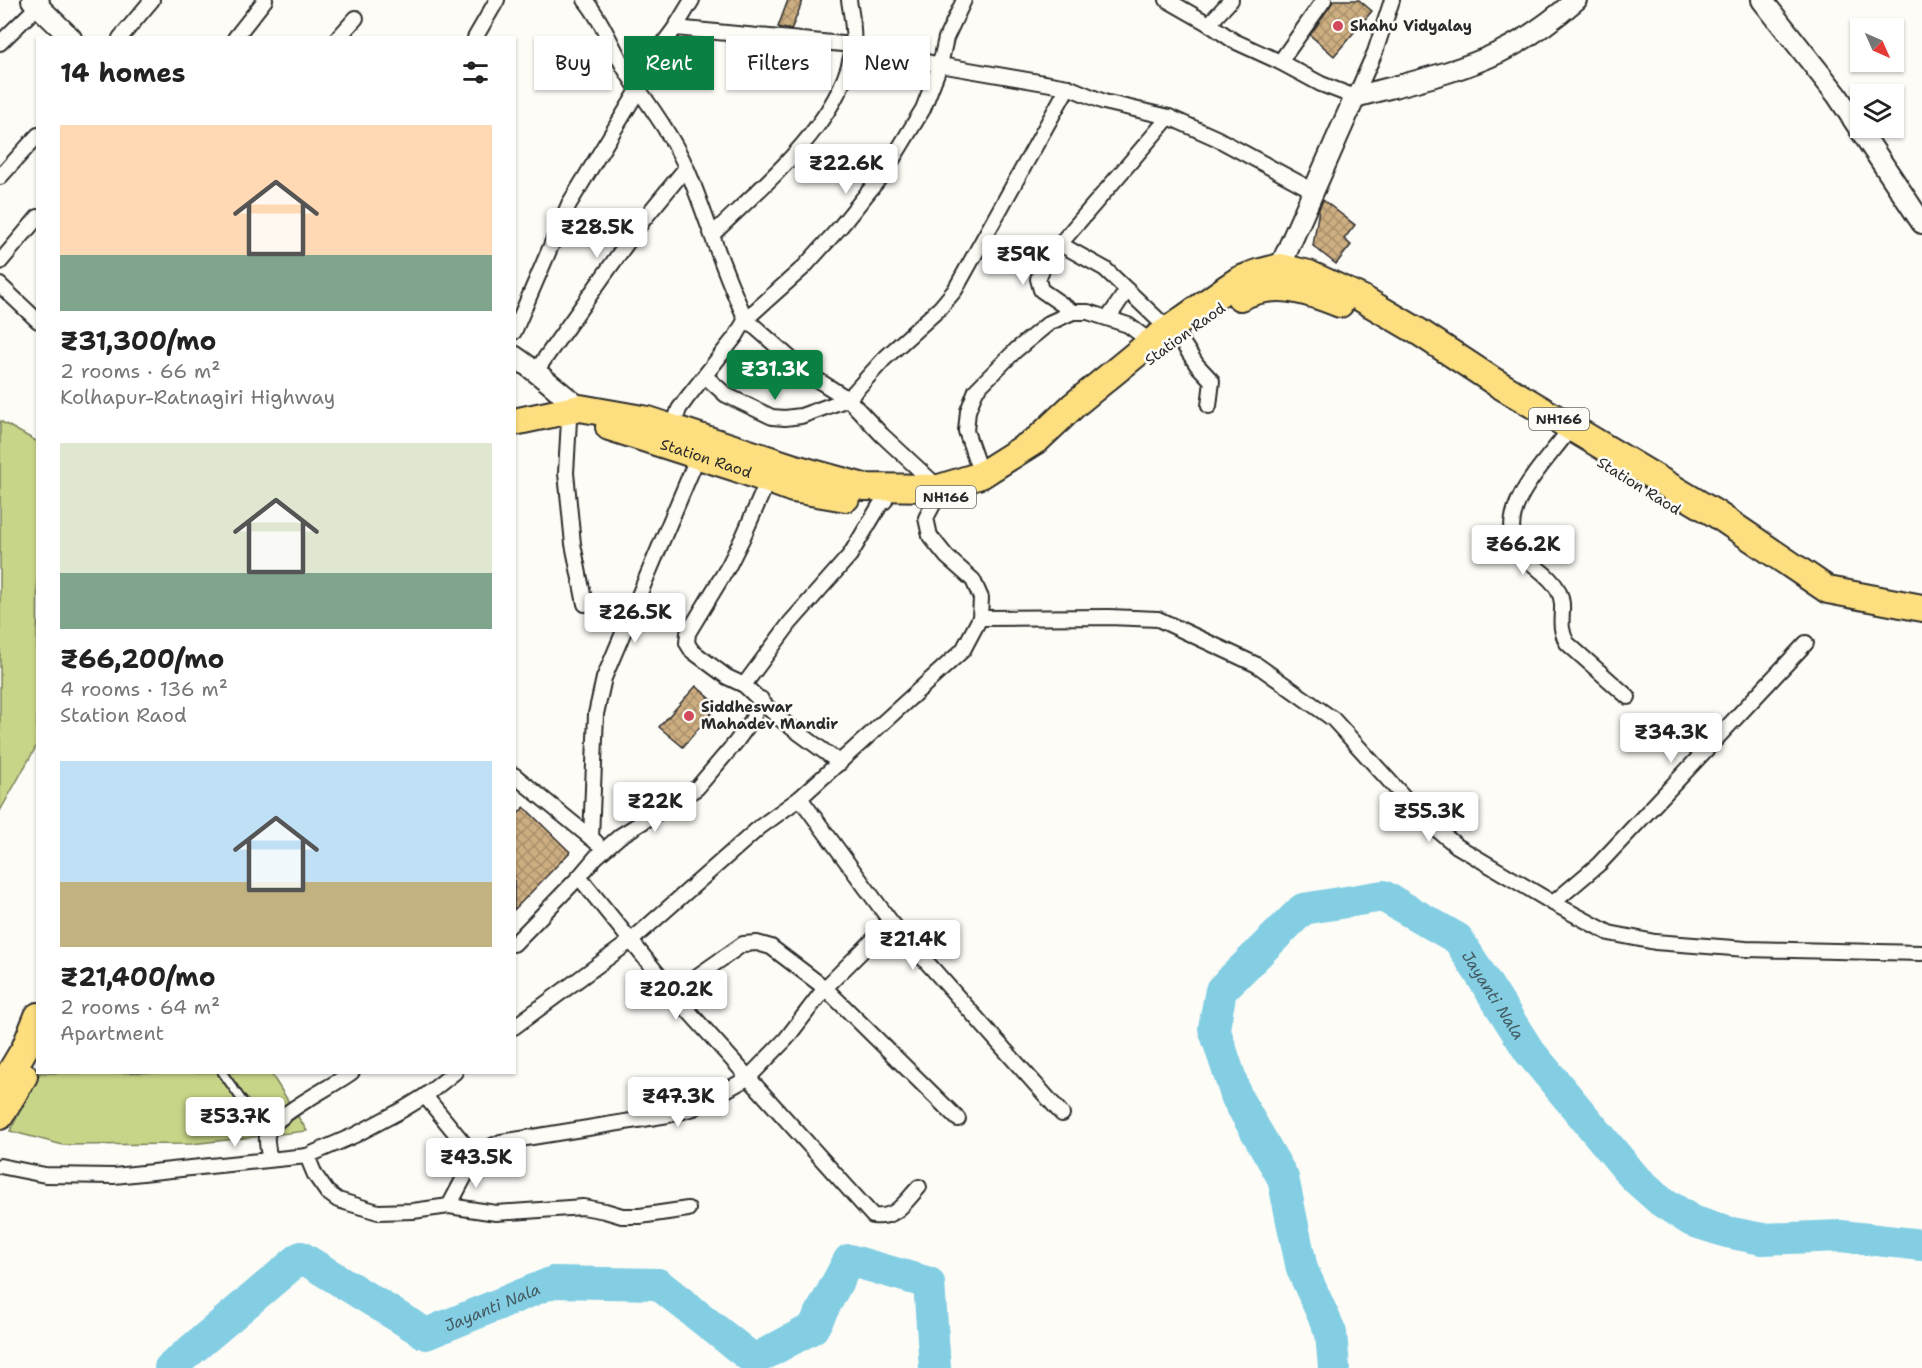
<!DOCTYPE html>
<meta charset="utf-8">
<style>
body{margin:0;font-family:"Shantell Sans",sans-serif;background:#f2f2f2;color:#222;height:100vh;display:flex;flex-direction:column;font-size:22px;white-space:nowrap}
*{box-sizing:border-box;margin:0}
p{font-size:20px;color:#767676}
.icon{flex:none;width:33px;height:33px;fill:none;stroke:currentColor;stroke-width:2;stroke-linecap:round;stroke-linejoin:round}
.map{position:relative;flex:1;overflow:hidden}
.sheet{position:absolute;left:36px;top:36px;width:480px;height:1038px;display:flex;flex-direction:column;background:#fff;border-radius:0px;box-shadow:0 2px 4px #0004}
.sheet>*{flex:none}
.guide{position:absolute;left:534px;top:36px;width:570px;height:54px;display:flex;gap:12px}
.needle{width:39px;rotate:135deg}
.tools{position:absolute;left:1850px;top:18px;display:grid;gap:12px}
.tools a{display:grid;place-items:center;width:54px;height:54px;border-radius:0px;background:#fff;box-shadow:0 2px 4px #0004;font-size:30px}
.price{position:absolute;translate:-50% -51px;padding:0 14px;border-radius:6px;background:#fff;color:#222;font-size:20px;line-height:39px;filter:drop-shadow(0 2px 3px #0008)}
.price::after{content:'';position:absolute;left:50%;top:36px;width:18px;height:14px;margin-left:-9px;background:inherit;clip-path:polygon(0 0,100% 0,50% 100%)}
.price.active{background:#0b8043;color:#fff}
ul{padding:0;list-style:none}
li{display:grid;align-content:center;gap:12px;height:318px;padding:0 24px}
li span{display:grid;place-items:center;height:186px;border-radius:0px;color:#555}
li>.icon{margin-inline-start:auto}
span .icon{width:108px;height:108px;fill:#fffc;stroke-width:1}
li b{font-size:26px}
h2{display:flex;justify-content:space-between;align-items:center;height:72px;padding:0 24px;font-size:26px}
.tag{padding:0 21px;border-radius:0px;background:#fff;box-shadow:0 2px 4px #0004;font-size:21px;line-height:54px}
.tag.active{background:#0b8043;color:#fff}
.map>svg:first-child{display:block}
.park{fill:#c7d588;stroke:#79805a;stroke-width:1.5}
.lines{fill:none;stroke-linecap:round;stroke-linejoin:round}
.river{stroke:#83cee3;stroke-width:32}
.building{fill:url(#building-cross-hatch);stroke:#2b2b2b;stroke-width:1.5}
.lane-casing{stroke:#2b2b2b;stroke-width:11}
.street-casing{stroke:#2b2b2b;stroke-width:18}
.secondary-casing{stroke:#2b2b2b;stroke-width:24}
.highway-casing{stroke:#2b2b2b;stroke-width:30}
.lane{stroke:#fdfcf7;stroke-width:7}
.street{stroke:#fdfcf7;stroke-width:14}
.secondary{stroke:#fdfcf7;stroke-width:20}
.highway{stroke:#fddf80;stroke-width:26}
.poi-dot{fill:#d1495b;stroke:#fdfcf7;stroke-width:2}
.labels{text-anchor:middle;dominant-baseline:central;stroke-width:5;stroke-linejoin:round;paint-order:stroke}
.shield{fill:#fdfcf7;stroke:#6a6a68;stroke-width:1.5}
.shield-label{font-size:14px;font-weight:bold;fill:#2b2b2b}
.poi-label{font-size:15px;font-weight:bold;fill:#2b2b2b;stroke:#fdfcf7;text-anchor:start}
.street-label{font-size:15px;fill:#2b2b2b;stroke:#fdfcf7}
.water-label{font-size:16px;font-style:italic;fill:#455c62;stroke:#fdfcf7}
</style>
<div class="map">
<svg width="1922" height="1368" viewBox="0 0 1922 1368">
<defs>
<pattern id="building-cross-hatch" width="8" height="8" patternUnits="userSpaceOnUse" patternTransform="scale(1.5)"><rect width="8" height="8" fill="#cdae81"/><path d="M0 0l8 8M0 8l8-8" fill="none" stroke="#a78e6a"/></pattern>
</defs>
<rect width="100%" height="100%" fill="#fdfcf7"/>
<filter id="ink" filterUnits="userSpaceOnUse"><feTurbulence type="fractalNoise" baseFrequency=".0167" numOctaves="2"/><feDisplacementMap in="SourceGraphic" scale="12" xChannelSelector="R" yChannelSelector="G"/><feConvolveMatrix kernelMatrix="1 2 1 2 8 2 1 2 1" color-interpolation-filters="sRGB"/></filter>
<g filter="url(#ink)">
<g class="park">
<polygon points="0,421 38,442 37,745 0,811"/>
<polygon points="270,1072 307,1131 191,1144 63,1145 10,1131 40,1073"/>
</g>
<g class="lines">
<g class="river">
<path id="s1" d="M170 1368 301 1257 426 1334 553 1282 658 1284 754 1360 813 1328 849 1260 929 1283 935 1368"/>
<path id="s2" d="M1334 1368 1331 1333 1302 1269 1283 1178 1237 1098 1214 1028 1221 990 1303 909 1383 896 1458 939 1529 1051 1634 1177 1661 1201 1692 1221 1727 1232 1762 1239 1841 1236 1922 1245"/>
</g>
</g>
<g class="building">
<polygon points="788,0 803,0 791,30 778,27"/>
<polygon points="1334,0 1359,0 1372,11 1334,56 1310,35"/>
<polygon points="1323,200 1355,225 1344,239 1351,245 1336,264 1313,246 1319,209"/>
<polygon points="696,686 718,705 683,747 659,727"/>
<polygon points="524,807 570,852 514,910 514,818"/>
</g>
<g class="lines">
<g class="lane-casing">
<polyline id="lane" points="222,1072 246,1106"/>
</g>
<g class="street-casing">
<g id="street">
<path d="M585 0C606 25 615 57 634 83 653 110 673 138 687 169 708 219 722 271 746 319L736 336 687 398 679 409 673 427"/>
<polyline points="1167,0 1209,24 1234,41 1280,62 1321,84 1355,97 1375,52 1392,0"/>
<polyline points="1209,24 1231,0"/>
<polyline points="675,28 692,0"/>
<polyline points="120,38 152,0"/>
<polyline points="235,38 265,0"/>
<polyline points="338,38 356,18"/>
<polyline points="475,38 497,0"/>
<polyline points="0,43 42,2"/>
<polyline points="1280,62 1324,0"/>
<polyline points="634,83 675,28 853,45 940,65 1068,87 1104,102 1169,117 1216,138 1314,191"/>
<polyline points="0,177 38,135"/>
<path d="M713 234C763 185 844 120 853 46 855 31 851 14 849 0"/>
<polyline points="1060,244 1043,267 1038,279 1041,290 1073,312"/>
<polyline points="0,262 38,217"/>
<polyline points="0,285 38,321"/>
<polyline points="1109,317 1127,290"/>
<polyline points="1168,329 1105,269 1060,244 1169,117"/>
<polyline points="514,332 569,204 639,89"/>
<polyline points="1178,336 1197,365 1212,381 1209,406"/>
<polyline points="536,371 644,219 686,168"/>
<polyline points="705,376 726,395 772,417 785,418 801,416 848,399 884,359 940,308 955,290 1068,87"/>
<polyline points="569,420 566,473 573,544 585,604"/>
<path d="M1571 427C1551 458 1492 509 1519 550 1529 565 1549 573 1558 590 1568 609 1555 621 1567 643L1628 697"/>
<polyline points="981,475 966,431 968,411 976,390 1016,350 1049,323 1073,312 1088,312 1128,325 1151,342"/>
<polyline points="768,480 743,537 728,567 688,633 687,643 692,651 727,677 744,685 780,719 840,763"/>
<polyline points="980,618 1109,617 1158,619 1257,665 1333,719 1424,819 1457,846 1553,903 1609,933 1655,942 1746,949 1922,953"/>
<polyline points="744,685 790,623 850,555 880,505 885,501"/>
<polyline points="514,775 596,842"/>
<polyline points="800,798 891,922 1062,1114"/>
<polyline points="591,838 596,714 604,678 698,456"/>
<path d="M579 877 683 1005 873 1216C896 1219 904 1203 919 1187"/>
<polyline points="1553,903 1599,864 1806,643"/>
<polyline points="514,944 579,877 596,857 620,836 697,788 736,742 752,720 761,699"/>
<polyline points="673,993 743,944 757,943 771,947 825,988 958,1119"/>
<polyline points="514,1027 632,940 760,827 800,798 963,650 980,618 981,598 973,580 947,557 930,536 926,518 935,501 939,488 882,435 848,399 808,374 746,319 804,267 841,226 886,170 923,109 940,65 946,38 964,0"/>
<polyline points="425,1096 475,1157 490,1147 501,1142 668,1115 694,1108 748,1078 786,1039 825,988 891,922"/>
<polyline points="307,1156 315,1175 327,1192 338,1200 378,1212 413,1211 449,1206 496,1213 583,1207 605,1211 622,1216 640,1216 688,1209"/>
<path d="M269 1159C269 1152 266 1143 267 1136 270 1116 334 1086 352 1072"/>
<polyline points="0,1166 45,1175 114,1176 307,1156 355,1135 402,1110 425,1096 455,1072"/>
<polyline points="449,1206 475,1157"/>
</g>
</g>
<g class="secondary-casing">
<g id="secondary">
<polyline points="32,0 71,38"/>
<polyline points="1762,0 1837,95 1922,223"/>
<path d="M1280 267 1355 97C1403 84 1454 74 1500 52 1525 40 1554 19 1576 0"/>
<path d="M514 356C538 372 558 391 580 408"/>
</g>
</g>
<g class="highway-casing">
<g id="highway">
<path d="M1240 297C1275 280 1305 290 1340 304"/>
<polyline points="514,422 580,408 648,420 795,468 864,487 939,488 981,475 1038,439 1074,405 1151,342 1227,288 1239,280 1257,273 1280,267 1309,274 1361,298 1419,332 1495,382 1716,514 1828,590 1922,608"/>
<path id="s3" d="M609 427 736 468 793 489 846 498"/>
<polyline points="0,1090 25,1048 38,1016"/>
<polyline points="0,1116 24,1076"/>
</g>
</g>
<use href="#lane" class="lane"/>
<use href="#street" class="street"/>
<use href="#secondary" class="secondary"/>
<use href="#highway" class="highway"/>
</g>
</g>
<g class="poi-dot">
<circle cx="1338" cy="26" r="6"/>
<circle cx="689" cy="716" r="6"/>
</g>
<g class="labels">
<g class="shield">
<rect x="1529" y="408" width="60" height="22" rx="4.5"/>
<rect x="916" y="486" width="60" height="22" rx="4.5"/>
</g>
<g class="shield-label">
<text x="1559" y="419">NH166</text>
<text x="946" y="497">NH166</text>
</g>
<g class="poi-label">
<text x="1350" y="26">Shahu Vidyalay</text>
<text x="701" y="707">Siddheswar<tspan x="701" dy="17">Mahadev Mandir</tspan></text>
</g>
<g class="street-label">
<text transform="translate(1185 334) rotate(-36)">Station Raod</text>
<text stroke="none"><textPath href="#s3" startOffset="102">Station Raod</textPath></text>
<text transform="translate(1639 486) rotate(32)">Station Raod</text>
</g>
<g class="water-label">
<text stroke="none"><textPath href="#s2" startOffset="752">Jayanti Nala</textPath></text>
<text stroke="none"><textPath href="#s1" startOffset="390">Jayanti Nala</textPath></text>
</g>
</g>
</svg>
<div class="tools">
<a><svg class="needle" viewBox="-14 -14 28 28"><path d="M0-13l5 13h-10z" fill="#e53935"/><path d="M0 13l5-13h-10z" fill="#767676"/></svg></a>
<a><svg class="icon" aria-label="layers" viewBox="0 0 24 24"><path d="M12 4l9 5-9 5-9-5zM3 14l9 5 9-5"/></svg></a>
</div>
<b class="price" style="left:846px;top:195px">₹22.6K</b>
<b class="price" style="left:597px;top:259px">₹28.5K</b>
<b class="price" style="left:1023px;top:286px">₹59K</b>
<b class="price active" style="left:775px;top:401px">₹31.3K</b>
<b class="price" style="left:1523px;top:576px">₹66.2K</b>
<b class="price" style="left:635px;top:644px">₹26.5K</b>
<b class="price" style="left:1671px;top:764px">₹34.3K</b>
<b class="price" style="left:655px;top:833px">₹22K</b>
<b class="price" style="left:1429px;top:843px">₹55.3K</b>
<b class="price" style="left:913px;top:971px">₹21.4K</b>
<b class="price" style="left:676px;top:1021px">₹20.2K</b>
<b class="price" style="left:678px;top:1128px">₹47.3K</b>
<b class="price" style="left:235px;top:1148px">₹53.7K</b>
<b class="price" style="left:476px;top:1189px">₹43.5K</b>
<div class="guide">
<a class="tag">Buy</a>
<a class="tag active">Rent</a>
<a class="tag">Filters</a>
<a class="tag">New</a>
</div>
<section class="sheet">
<h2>14 homes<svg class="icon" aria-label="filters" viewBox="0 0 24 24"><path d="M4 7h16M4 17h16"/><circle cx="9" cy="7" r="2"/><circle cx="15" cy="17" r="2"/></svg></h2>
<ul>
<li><span style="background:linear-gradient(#ffd9b3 70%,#7fa58c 0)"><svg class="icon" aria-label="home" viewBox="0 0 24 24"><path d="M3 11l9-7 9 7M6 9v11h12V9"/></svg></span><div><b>₹31,300/mo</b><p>2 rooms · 66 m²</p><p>Kolhapur-Ratnagiri Highway</p></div></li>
<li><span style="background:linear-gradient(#dfe7d0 70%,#7fa58c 0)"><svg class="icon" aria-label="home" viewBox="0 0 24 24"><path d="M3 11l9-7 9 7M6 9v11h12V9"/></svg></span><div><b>₹66,200/mo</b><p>4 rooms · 136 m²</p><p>Station Raod</p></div></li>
<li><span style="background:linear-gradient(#bfe0f5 65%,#c2b280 0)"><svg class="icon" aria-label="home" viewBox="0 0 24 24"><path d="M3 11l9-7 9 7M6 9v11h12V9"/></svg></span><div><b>₹21,400/mo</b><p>2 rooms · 64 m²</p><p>Apartment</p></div></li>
</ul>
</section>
</div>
